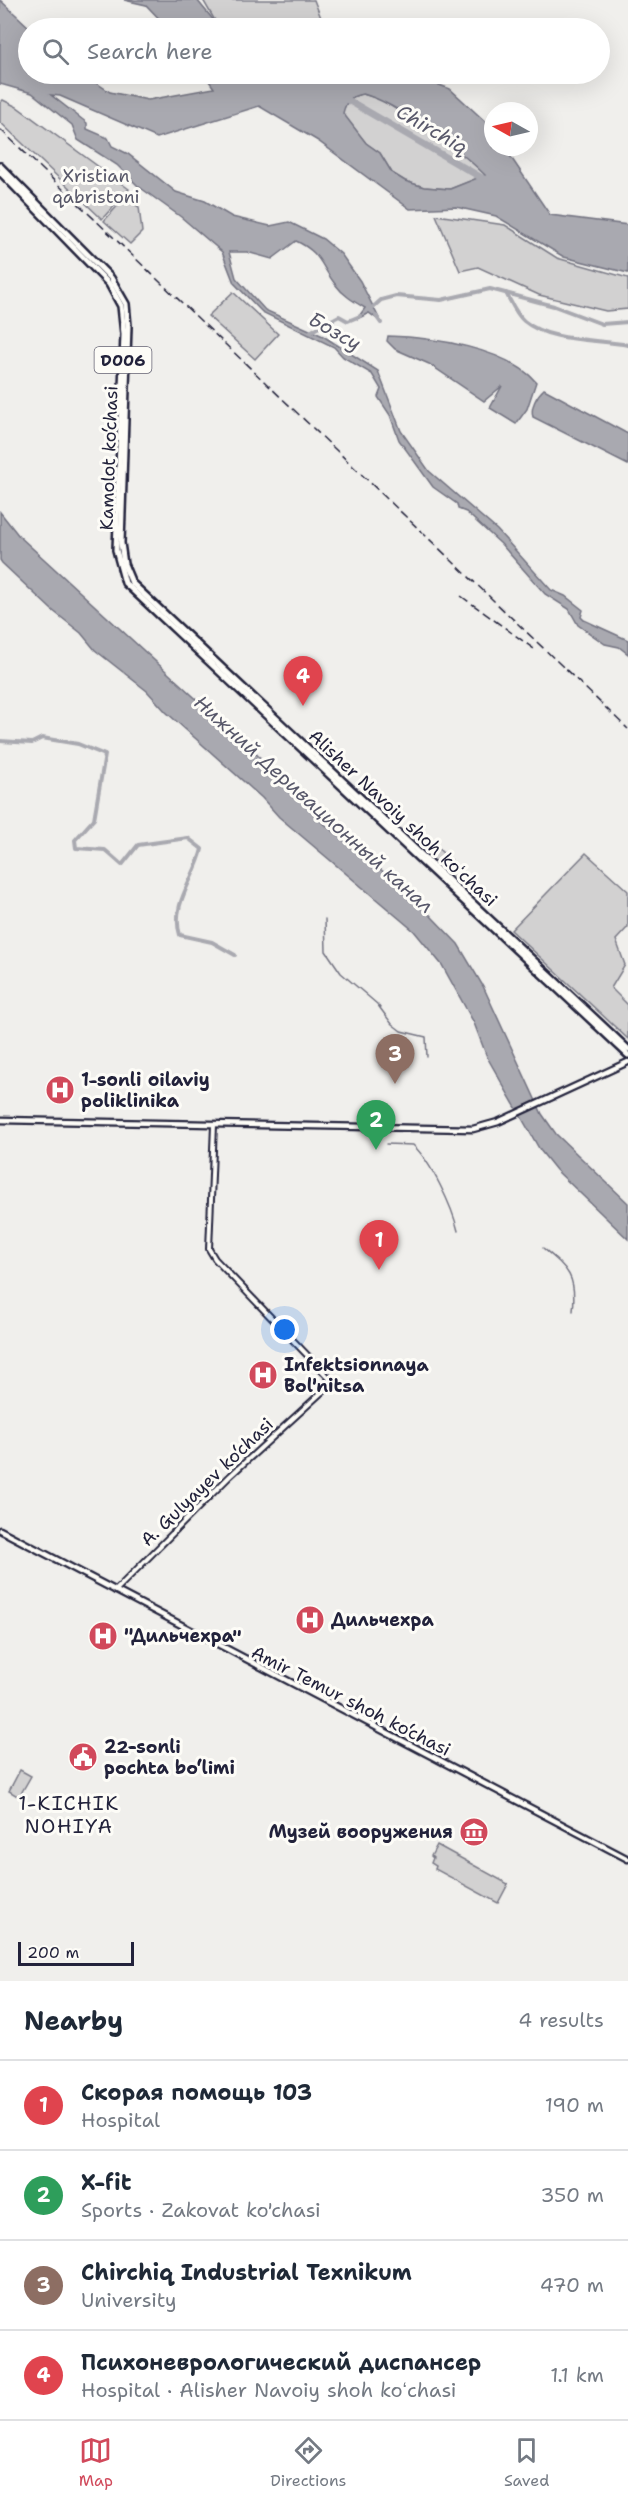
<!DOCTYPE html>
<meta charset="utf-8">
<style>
:root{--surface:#fff;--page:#f6f6f7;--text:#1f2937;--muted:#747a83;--line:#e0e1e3;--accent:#d1495b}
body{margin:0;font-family:"Shantell Sans",sans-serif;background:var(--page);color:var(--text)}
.compass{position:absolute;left:484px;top:102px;width:54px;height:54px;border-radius:50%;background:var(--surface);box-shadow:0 6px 24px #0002;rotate:278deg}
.scale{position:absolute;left:18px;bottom:15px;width:116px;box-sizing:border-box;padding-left:6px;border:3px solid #22223b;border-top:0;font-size:16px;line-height:21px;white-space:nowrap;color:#22223b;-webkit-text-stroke:4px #fdfcf7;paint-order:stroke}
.you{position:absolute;left:285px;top:1330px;width:21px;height:21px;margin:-15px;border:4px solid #fff;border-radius:50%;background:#1a73e8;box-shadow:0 0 0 9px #1a73e833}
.badge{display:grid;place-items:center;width:39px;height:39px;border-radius:50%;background:var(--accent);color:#fff;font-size:20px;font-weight:700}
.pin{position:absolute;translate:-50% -50px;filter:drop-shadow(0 2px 3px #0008)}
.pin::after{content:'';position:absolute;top:32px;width:21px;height:18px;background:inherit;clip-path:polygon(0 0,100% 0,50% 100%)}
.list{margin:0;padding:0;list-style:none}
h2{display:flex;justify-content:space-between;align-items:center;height:78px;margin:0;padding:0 24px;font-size:26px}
h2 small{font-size:20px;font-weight:400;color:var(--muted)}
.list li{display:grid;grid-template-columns:39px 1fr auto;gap:18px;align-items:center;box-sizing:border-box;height:90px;padding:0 24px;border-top:2px solid var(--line)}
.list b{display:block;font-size:22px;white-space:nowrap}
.list p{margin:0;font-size:20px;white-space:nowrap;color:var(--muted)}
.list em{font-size:20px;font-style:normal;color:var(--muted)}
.icon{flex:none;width:33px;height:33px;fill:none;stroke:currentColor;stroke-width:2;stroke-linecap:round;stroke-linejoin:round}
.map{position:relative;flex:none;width:628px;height:1981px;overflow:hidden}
.search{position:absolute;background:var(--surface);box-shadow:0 6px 24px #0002;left:18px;right:18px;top:18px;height:66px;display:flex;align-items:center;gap:15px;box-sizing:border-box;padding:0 21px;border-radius:33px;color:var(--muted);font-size:22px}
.sheet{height:438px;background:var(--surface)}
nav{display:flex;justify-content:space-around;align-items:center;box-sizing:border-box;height:84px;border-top:2px solid var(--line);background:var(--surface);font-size:16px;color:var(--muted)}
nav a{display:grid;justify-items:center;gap:3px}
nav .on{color:var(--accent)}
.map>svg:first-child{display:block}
</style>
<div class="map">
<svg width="628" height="1981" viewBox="0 0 628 1981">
<rect width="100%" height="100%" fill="#f0efec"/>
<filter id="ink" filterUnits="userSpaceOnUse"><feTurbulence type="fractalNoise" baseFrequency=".0167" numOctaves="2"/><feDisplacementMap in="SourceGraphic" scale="12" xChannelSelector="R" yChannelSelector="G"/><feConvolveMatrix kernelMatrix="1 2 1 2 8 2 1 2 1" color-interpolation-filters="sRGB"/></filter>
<g filter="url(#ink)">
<g fill="#d2d1d1" stroke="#7a7a86" stroke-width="1.5">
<path d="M203,0H314L325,28H223L214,19Z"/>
<path d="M363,94L380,99L448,142L486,175L450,189L424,187L405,181L392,173L380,153L366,143L342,113C346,101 350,96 363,94Z"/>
<path d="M3,100L17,107L129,189L102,219L0,122V103Z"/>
<path d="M129,193L136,199L134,204L139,207L142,232L130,244L104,221Z"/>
<path d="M436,215L505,225L557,258L628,278V309L606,311L539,295L478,267L460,271Z"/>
<path d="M233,292L278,334L255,359L208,316Z"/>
<path d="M421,833L465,873L457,882L414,841Z"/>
<path d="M586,853L628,891V927L616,940L625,965L611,988L628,1005V1039L511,930Z"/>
<path d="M20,1770L31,1776L19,1797L9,1791Z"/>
<path d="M437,1845L508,1884L498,1903L435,1869L436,1866L431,1863L433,1858L431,1856Z"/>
</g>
<g fill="#a9a9b0" stroke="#737381" stroke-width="1.5" fill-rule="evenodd">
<path d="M0,0L30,28L28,74H83L110,92L148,100L214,88L204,74H410L450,89L489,125L493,131V147H504L550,215L628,225V273L564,257L496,216L456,207L410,209L318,141L259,106L157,138L60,96L51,95L87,123V129L108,138L112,146L128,154L176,192L205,201L232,217L270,226L289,222L323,239L341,254L360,281L381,322L369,313L357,319L365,308C353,301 343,295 335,284C320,264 320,252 296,241L272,259L247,252H229L236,278L265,310L323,336L378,371L401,431L429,471L497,530L551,590L565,596L583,610L581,617L584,620L628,640V654L619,647L605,644L578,625L569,609L545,594L501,544L466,512L458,509L457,504L433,487L399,440L390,415L378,397L381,389L372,374L343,357L334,347L262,312L234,283L222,252L181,217L138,186L117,165L78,140L72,125L32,93L0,84ZM363,94C397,103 460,150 485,175L450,189L424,187L405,181L392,173L380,153L366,143L343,113C346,101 350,96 363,94Z"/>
<path d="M124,0H197L220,28H168L146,5Z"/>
<path d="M388,336C431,337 507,348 536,382L527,409L516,424L490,408L502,386L484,401L429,364L395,349L387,341Z"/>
<path d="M544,389L628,434V465L533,417C530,407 537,395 544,389Z"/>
<path d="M0,512L19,536L290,785L317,818L406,890L458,944L483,986L542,1114L556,1134L628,1203V1239L556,1170L540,1150L487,1057L474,1023L442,965L414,931L279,817L262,798L166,712L147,691L95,650L81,633L52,610L2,563L0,560Z"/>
</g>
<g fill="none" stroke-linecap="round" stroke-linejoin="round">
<g stroke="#737381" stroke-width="1.5">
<path d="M325,919L326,951L341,973L377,1004L392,1024L401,1031L426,1037L427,1057"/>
<path d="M386,1144L413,1145C431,1162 452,1206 458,1231"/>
<path d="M543,1248C568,1269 577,1276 573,1311"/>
</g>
<g stroke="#a9a9b0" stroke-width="4">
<path d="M506,293C511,302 516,314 524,321C549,342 596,339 628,345"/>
<path d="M371,309L381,300L396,296L441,300L490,289L554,306L602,324L628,322"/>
<path d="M376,316L381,323"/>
<path d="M310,332L339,316L348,321L360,316"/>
<path d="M0,741L32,743L42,738L78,744L105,755L94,819L75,840L76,848L105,850L122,865L138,845L188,838L202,849C196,877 170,904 180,935L212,942L235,955"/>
</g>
<path stroke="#a9a9b0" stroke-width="7" d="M341,96L487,181"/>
<g stroke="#22223b" stroke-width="8">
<path id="tertiary" d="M115,1591L230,1476L333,1382L215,1259L209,1249L214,1125"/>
</g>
<g stroke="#22223b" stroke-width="9">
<g id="secondary">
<path d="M0,1120L473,1129L498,1122L628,1062"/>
<path d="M0,1530L628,1859"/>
</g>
</g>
<g stroke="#22223b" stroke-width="10">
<g id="primary">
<path d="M0,166L111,278L126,304L128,326L121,543L124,564L132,583L628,1049"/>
<path d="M0,172L109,284L121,306L124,334L116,550L125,583L628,1055"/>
</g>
</g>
<use href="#tertiary" stroke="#fdfcf7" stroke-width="4"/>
<use href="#secondary" stroke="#fdfcf7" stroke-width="4.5"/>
<use href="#primary" stroke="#fdfcf7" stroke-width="5"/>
<g stroke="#22223b" stroke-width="1.5" stroke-dasharray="9 4.5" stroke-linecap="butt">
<path d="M0,129L628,729"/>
<path d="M461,596L534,649"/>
</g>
</g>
</g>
<defs>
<g id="hospital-disc" transform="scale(1.5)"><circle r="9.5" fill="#d1495b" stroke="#fdfcf7"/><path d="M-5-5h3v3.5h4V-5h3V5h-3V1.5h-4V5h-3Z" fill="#fff"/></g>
<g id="civic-disc" transform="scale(1.5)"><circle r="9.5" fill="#d1495b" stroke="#fdfcf7"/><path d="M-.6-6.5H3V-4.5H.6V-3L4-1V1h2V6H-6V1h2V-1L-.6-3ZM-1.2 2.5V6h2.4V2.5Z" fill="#fff"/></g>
<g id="museum-disc" transform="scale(1.5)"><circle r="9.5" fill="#d1495b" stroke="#fdfcf7"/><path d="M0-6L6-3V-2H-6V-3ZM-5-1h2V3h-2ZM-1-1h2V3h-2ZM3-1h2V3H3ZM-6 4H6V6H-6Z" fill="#fff"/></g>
</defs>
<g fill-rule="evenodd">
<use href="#hospital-disc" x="60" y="1090"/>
<use href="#hospital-disc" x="263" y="1375"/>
<use href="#hospital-disc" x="310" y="1620"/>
<use href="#hospital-disc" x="103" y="1636"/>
<use href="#civic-disc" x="83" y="1757"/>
<use href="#museum-disc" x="474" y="1832"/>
</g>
<g text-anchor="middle" stroke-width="6" stroke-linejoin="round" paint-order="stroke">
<rect fill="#fdfcf7" stroke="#646373" stroke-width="1.5" x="94.5" y="347" width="57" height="26" rx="4.5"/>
<g font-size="16" font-weight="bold" fill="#22223b">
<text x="123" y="366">D006</text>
</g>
<g font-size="18" fill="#575768" stroke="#fdfcf7">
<text x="96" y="182">Xristian<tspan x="96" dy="21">qabristoni</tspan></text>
</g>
<g font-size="18" fill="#22223b" stroke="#fdfcf7">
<text transform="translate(109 458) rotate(-88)" y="6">Kamolot ko‘chasi</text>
<text transform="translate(403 818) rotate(43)" y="6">Alisher Navoiy shoh koʻchasi</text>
<text transform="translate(207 1482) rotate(-44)" y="6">A. Gulyayev ko‘chasi</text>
<text transform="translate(351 1701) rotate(27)" y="6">Amir Temur shoh ko‘chasi</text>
</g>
<g font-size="18" font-weight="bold" fill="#22223b" stroke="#fdfcf7" text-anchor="start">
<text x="81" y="1086">1-sonli oilaviy<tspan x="81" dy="21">poliklinika</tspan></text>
<text x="284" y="1371">Infektsionnaya<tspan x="284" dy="21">Bol'nitsa</tspan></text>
<text x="331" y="1626">Дильчехра</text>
<text x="124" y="1642">"Дильчехра"</text>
<text x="104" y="1753">22-sonli<tspan x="104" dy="21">pochta bo‘limi</tspan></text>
<text x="453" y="1838" text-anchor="end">Музей вооружения</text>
</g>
<g font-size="20" font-style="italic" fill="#58586a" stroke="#fdfcf7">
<text transform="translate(432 129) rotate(30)" y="7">Chirchiq</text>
<text transform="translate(335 331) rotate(30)" y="7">Бозсу</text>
<text transform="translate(314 804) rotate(42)" y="7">Нижний Деривационный канал</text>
</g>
<g font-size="20" letter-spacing="1.5" fill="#22223b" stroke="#fdfcf7">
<text x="69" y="1810">1-KICHIK<tspan x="69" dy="23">NOHIYA</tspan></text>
</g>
</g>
</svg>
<svg class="compass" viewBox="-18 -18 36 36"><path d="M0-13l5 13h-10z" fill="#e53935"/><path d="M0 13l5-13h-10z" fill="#747a83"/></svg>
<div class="scale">200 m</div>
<div class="you"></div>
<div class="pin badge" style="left:379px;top:1270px;background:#e0444e">1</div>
<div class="pin badge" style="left:376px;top:1150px;background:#2e9e5b">2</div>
<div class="pin badge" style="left:395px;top:1084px;background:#8d6e63">3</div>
<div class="pin badge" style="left:303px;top:706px;background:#e0444e">4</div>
<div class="search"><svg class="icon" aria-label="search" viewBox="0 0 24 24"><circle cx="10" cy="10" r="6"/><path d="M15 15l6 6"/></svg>Search here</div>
</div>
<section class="sheet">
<h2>Nearby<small>4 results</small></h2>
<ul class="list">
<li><span class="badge" style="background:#e0444e">1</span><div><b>Скорая помощь 103</b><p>Hospital</p></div><em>190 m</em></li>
<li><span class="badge" style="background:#2e9e5b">2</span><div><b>X-fit</b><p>Sports · Zakovat ko'chasi</p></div><em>350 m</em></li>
<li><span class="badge" style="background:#8d6e63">3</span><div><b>Chirchiq Industrial Texnikum</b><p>University</p></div><em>470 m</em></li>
<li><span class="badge" style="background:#e0444e">4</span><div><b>Психоневрологический диспансер</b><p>Hospital · Alisher Navoiy shoh koʻchasi</p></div><em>1.1 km</em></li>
</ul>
</section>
<nav>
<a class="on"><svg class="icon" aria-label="map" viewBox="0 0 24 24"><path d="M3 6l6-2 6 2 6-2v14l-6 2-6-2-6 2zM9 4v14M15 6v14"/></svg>Map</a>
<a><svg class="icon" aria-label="directions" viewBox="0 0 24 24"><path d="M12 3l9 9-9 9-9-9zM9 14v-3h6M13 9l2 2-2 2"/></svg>Directions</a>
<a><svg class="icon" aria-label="saved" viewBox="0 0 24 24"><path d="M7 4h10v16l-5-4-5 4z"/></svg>Saved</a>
</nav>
